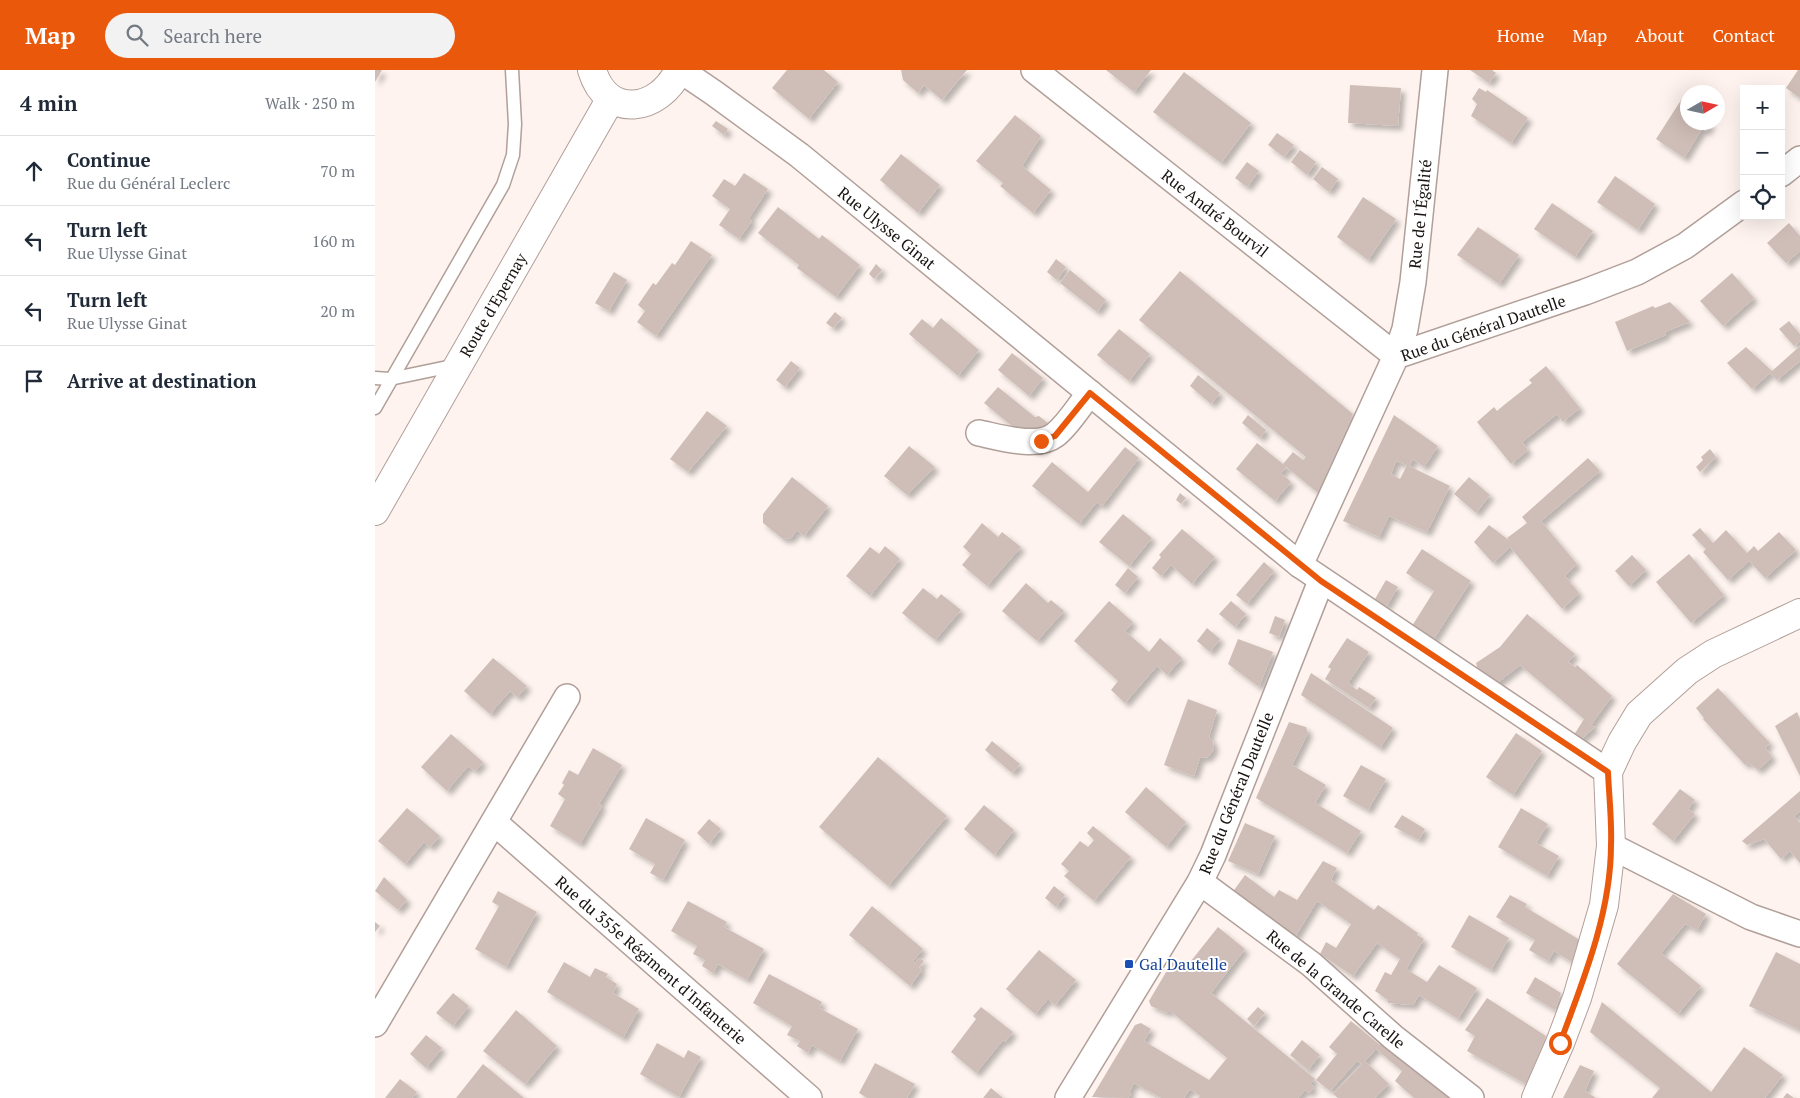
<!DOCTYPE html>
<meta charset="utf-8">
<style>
:root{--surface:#fff;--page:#f2f2f3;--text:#1f2937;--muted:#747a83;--line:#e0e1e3;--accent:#ea580c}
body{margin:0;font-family:"PT Serif",serif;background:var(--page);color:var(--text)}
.controls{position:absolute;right:15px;top:15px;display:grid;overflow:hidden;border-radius:0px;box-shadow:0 5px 20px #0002}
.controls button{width:45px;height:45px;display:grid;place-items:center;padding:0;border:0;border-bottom:1px solid var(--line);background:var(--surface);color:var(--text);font:25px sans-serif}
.compass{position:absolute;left:1305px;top:15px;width:45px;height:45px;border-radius:50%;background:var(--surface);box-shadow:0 5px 20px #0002;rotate:81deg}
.stop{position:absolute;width:15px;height:15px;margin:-11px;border:4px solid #ea580c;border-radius:50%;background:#fff}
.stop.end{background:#ea580c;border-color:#fff;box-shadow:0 1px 5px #0008}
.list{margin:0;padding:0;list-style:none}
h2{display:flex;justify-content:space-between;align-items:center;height:65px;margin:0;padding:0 20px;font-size:21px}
h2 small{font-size:16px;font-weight:400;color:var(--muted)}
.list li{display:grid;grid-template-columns:32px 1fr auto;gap:15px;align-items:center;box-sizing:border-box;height:70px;padding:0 20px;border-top:1px solid var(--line)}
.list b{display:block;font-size:19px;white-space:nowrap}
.list p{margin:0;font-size:16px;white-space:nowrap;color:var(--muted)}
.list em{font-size:16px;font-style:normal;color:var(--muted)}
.icon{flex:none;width:28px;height:28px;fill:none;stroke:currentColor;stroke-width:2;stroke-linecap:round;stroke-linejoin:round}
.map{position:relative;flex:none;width:1425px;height:1028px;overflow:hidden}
header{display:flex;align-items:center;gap:30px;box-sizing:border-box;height:70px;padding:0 25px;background:var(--accent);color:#fff}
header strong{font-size:24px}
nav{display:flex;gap:28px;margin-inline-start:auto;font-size:18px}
.search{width:350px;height:45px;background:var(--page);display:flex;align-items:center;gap:12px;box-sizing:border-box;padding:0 18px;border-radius:28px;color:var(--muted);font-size:19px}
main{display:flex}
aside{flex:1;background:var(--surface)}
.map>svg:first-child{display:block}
</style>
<header>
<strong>Map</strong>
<div class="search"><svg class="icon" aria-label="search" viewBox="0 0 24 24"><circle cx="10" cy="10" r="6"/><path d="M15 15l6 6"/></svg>Search here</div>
<nav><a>Home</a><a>Map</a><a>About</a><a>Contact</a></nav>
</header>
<main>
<aside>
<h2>4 min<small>Walk · 250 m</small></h2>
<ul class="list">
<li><svg class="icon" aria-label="ahead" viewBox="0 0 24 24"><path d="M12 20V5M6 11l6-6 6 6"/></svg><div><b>Continue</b><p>Rue du Général Leclerc</p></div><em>70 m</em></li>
<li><svg class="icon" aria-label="left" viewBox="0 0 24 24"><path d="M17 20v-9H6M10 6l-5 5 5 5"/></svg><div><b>Turn left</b><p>Rue Ulysse Ginat</p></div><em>160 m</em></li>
<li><svg class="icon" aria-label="left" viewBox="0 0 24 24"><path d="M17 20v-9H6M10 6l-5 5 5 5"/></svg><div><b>Turn left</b><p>Rue Ulysse Ginat</p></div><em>20 m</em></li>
<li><svg class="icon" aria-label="arrive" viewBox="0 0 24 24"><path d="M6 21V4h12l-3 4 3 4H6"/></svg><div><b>Arrive at destination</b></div></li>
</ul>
</aside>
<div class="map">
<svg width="1425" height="1028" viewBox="0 0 1425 1028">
<defs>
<filter id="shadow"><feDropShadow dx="4.5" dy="4.5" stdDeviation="2.5" flood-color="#0004"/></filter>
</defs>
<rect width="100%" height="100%" fill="#fef3ee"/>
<g fill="#cfbeb7" fill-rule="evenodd" filter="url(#shadow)">
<path d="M0,0H7L0,12Z"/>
<path d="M412,0H449L463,12L434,49L397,18Z"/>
<path d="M526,0H592L567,30L549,15L543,23L528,10Z"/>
<path d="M731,0H776L759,22Z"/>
<path d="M1095,0H1117L1121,3L1114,13Z"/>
<path d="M1423,0H1425V28L1411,18Z"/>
<path d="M809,2L876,53L846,93L778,42Z"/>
<path d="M975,15L1026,18L1023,56L973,53Z"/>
<path d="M1104,18L1111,22L1112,20L1153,48L1136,73L1096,46L1102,34L1097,29Z"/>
<path d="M1308,27L1312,30V52H1336L1331,61L1327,59L1309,88L1281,69Z"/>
<path d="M640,45L666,66L647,96L676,120L658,143L625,116L628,113L601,91Z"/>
<path d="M341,51L353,59L349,65L337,56Z"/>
<path d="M902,63L919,75L909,87L893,75Z"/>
<path d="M925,80L941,92L932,105L916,92Z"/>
<path d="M526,84L565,115L543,143L505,110Z"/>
<path d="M872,92L884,101L872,117L860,108Z"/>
<path d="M947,97L963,109L954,122L938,109Z"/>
<path d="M369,103L393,119L374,148L377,151L364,169L344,155L355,139L337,126L349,109L360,116Z"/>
<path d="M1240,106L1280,134L1263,160L1222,132Z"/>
<path d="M988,127L1021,149L993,190L962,167Z"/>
<path d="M1177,133L1218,161L1200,187L1159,159Z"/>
<path d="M403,137L444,169L447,165L485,195L461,227L422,198L424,195L383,163Z"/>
<path d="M1414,153L1425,166V181L1411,193L1392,173Z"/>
<path d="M1103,157L1144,185L1124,214L1082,185Z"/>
<path d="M316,171L337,185L281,266L262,252L270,241L263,235L278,213L281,215L297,193L300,195Z"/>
<path d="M681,189L691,197L682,210L672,202Z"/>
<path d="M501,194L507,200L499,209L494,204Z"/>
<path d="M695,200L731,230L722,242L685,213Z"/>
<path d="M805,201L978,344L943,423L911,397L906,403L916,412L900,431L861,399L882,373L908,394L918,382L928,390L931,387L764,250Z"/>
<path d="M239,202L252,210L234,241L220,233Z"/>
<path d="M1357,203L1379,228L1348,256L1325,231Z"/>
<path d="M1295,232L1315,252L1290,262L1291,265L1252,281L1240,252L1278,236L1280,238Z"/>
<path d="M460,242L467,248L458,258L451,253Z"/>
<path d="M566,248L604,280L583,306L534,264L547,249L558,258Z"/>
<path d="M1414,251L1425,264V271L1419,276L1404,259Z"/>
<path d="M744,259L775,284L754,311L722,285Z"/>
<path d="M1425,276V291L1402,310L1395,303L1377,319L1352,293L1371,277L1397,301Z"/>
<path d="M637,283L668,308L654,326L623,300Z"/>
<path d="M416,291L425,298L410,317L401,310Z"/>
<path d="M1171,296L1205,338L1188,352L1182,344L1147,372L1153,380L1136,394L1102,352L1119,337L1122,341L1129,335L1157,313L1154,310Z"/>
<path d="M823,305L845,323L836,334L815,316Z"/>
<path d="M623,317L660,347L664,346L679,358L644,362L609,333Z"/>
<path d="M332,341L352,356L313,402L295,389Z"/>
<path d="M873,345L891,360L885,368L867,353Z"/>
<path d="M1019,345L1063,376L1049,397L1038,389L1034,396L1075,416L1052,462L1014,446L1004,467L968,451ZM1021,391L1032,395L1025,409L1016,404Z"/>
<path d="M534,376L560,397L532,425L509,406Z"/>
<path d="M750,377L764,388L727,436L722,432L704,454L657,416L677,392L713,422Z"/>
<path d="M1335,379L1341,387L1325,402L1321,397L1328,390L1326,387Z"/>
<path d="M1213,388L1225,401L1166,451L1202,494L1190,506L1204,523L1187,539L1135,477L1118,493L1099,472L1114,455L1135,471L1132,468L1152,453L1147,447Z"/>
<path d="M417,407L453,436L429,466L422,460L416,468L408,469L388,453V444Z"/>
<path d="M1094,407L1115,425L1101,443L1079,424Z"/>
<path d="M805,423L811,428L806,434L801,430Z"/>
<path d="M748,444L777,468L754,496L724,472Z"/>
<path d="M607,453L623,467L627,462L646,477L612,516L587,495L596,484L588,477Z"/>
<path d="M1325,458L1338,473L1351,460L1372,483L1379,476L1383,481L1404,462L1421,480L1390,508L1374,491L1353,510L1328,482L1331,479L1317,465Z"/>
<path d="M807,459L840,487L817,514L796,495L786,506L777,498L786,487L784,485Z"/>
<path d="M510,476L525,489L495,526L471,506L495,477L504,484Z"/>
<path d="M1047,479L1096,511L1058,570L1037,556L1059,521L1031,503Z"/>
<path d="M1314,484L1349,525L1316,553L1281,512Z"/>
<path d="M1257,485L1271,500L1254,516L1240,501Z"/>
<path d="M889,492L899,501L872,534L861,525Z"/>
<path d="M753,498L763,507L750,523L740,515Z"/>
<path d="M1011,510L1023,517L1011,537L1000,529Z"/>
<path d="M651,513L673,533L676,530L689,541L662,571L627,541Z"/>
<path d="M548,518L562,529L566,524L586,540L560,570L527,543Z"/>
<path d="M734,531L758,552L750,561L774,582L785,568L807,588L792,605L782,596L750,633L736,620L743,611L699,571Z"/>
<path d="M856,531L871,544L860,557L844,544Z"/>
<path d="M1152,544L1200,584L1193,592L1200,597L1202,595L1237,626L1216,655L1220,657L1206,669L1197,668L1209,649L1145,595L1121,614L1103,601L1101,593L1125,577Z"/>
<path d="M900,546L910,550L904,567L894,563Z"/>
<path d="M832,558L845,569L835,582L822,571Z"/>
<path d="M972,568L994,582L973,613L982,620L984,617L1001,628L994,638L950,609L956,599L953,597Z"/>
<path d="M863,569L898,582L884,617L853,594Z"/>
<path d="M118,588L152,616L142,627L135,621L115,644L89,621Z"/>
<path d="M936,603L1018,658L1005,678L926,625Z"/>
<path d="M1343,618L1395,673L1390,677L1397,687L1383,700L1373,692L1370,695L1328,649L1329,648L1321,638Z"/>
<path d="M813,629L842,640L834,667L838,671L839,679L833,687L825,688L819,706L789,695Z"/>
<path d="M1422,642L1425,649V706L1400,656Z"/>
<path d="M914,652L931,657L933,663L917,695L951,715L940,733L986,761L972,783L881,728Z"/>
<path d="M1141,663L1167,681L1138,725L1111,707Z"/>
<path d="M76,664L108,692L100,701L93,696L72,721L46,697Z"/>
<path d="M617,671L645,694L637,703L610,680Z"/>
<path d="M218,678L247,695L224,734L227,736L205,774L175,756L190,729L183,724L189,715L187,713L194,700L203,705Z"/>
<path d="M503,687L572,746L513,816L444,757Z"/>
<path d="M986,695L1011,709L993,740L968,726Z"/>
<path d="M771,717L811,752L791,777L750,742Z"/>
<path d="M1305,719L1320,730L1313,739L1320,744L1298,771L1277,754Z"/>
<path d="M1425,721V741L1419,746L1425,753V793L1415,781L1406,789L1389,769L1372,775L1367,771Z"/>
<path d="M609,735L639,760L619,785L589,759Z"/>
<path d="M32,738L65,766L55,777L49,772L30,794L3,771Z"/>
<path d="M1146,738L1173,754L1161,773L1184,786L1172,806L1123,777Z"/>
<path d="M1027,745L1050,759L1044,770L1019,757Z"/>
<path d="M271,748L310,770L288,810L275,803L280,794L254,779Z"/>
<path d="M334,749L346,759L334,774L322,763Z"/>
<path d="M870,753L900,766L883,804L853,791Z"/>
<path d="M718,756L756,787L719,831L689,806L694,801L686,794L705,771L713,777L719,770L712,763Z"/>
<path d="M948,791L962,798L956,810L999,840L1003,835L1043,863L1042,865L1049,869L1031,899L1052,912L1064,895L1102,918L1083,949L1044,925L1038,935L1013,933V930L1000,921L1010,902L1016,905L1025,889L1002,873L978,906L945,884L951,872L961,878L976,854L942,831L920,867L857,823L870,805L899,827L904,820L922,830Z"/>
<path d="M9,807L32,830L23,840L0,821Z"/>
<path d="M679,816L690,825L681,837L670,828Z"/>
<path d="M123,821L162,842L131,897L100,879L124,836L117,832Z"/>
<path d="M1298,824L1331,844L1322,860L1310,854L1286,883L1326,916L1303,944L1242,894Z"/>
<path d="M1135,825L1152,834L1150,837L1205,870L1197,892L1179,881L1173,891L1154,880L1160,870L1121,847Z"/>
<path d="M313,831L352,852L349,857L389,879L372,910L343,894L338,903L327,896L330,890L318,884L322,876L296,861Z"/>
<path d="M497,836L548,879L538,891L540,893L544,888L549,891L544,897L547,900L535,916L474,865Z"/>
<path d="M1094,845L1134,868L1116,900L1076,877Z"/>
<path d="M0,852L5,856L0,862Z"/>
<path d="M843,857L870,879L836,923L940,1009L935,1014L939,1017L934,1023L930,1020L923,1028H823L825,1026L815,1019L809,1028H786L759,1013L754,1023L756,1024L753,1028L717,1027L760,955L766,953L776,959L769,971L834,1010L852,988L794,940L792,943L776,936L774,931L797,892L808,901Z"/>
<path d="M664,880L701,910L680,935L673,929L660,944L631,919Z"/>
<path d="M1401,882L1425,894V960L1374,936Z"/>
<path d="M189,892L215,907L220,898L233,904L231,907L242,914L238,923L264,939L248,968L172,922Z"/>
<path d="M394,904L447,932L444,938L483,959L465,991L437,975L433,983L422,976L425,971L412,965L417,956L378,933Z"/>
<path d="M1160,907L1186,923L1180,940L1151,923Z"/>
<path d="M78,923L94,936L78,956L61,943Z"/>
<path d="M1112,928L1171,966L1151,1014L1092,981L1100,966L1090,960Z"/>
<path d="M1227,932L1336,1022L1369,977L1408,1005L1390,1028H1277L1285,1018L1215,962Z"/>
<path d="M606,937L638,962L630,972L628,970L601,1003L576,982L601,949L598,946Z"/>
<path d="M883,937L890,943L879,956L872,949Z"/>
<path d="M141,940L182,976L150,1014L108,981Z"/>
<path d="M976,951L1005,975L1008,971L1082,1028H1039L1020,1011L1027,1001L1001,979L990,991L1014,1014L1000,1028H963L958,1024L987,994L982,991L955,1021L941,1010L962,984L954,977Z"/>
<path d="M51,965L67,978L51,998L35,984Z"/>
<path d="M927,970L945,985L933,1000L915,985Z"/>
<path d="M282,973L309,988L313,980L326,987L304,1027L265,1004Z"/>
<path d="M500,993L540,1014L532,1028H492L484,1023Z"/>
<path d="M108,994L149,1028H81Z"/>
<path d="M1205,995L1219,1001L1210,1021L1221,1028H1188Z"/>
<path d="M25,1009L42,1022L37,1028H10Z"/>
<path d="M616,1018L628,1028H608Z"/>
<path d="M1412,1023L1419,1028H1408Z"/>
</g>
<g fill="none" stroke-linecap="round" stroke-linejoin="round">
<g stroke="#b19f99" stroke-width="15">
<g id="lane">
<path d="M0,308L15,309L82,295"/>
<path d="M0,338L128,115L138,85L140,54L137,0"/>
</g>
</g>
<g stroke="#b19f99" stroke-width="28">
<g id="street">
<path d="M305,0L339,23L424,85L925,495L1233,702"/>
<path d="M659,0L1021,286L1030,259L1038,212L1060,0"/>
<path d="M1406,104L1425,89"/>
<path d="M604,363C624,367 662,379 680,365C693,355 704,336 715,323"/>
<path d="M925,495L1021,286L1210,222L1262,202L1310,176L1369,133"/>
<path d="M119,752L434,1028"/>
<path d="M1236,776L1376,847L1425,864"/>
<path d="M825,812L936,894L1018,967L1096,1028"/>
<path d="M0,954L192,627"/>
<path d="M693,1028L825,812L838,785L946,511"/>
</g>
</g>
<g stroke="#b19f99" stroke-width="30">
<g id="secondary">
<path d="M217,0C232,50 284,42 304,0"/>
<path d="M0,441L235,30"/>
<path d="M1161,1028L1185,973L1202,928L1229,835L1236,776L1233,702L1247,672L1264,644L1312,601L1338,584L1425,543"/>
</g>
</g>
<use href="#lane" stroke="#fff" stroke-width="12"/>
<use href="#street" stroke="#fff" stroke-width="25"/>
<use href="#secondary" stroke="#fff" stroke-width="28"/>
</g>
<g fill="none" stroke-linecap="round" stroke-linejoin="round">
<path stroke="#ea580c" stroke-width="6" d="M666,371L680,366L715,323L946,511L1233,702C1234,726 1237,751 1236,775C1236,843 1208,911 1185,973"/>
</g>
<rect fill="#1a4fb4" stroke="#fff" stroke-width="2" x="749" y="889" width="10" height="10" rx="2.5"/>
<g text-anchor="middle" stroke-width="4" stroke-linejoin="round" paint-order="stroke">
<g font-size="16" fill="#181210" stroke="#fff">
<text transform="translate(840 143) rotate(38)" y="6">Rue André Bourvil</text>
<text transform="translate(1045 144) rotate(-84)" y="6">Rue de l'Égalité</text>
<text transform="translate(512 158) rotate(39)" y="6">Rue Ulysse Ginat</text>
<text transform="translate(118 235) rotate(-60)" y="6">Route d'Epernay</text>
<text transform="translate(1108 258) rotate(-19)" y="6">Rue du Général Dautelle</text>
<text transform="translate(861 723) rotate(-68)" y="6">Rue du Général Dautelle</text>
<text transform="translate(276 890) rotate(41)" y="6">Rue du 355e Régiment d'Infanterie</text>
<text transform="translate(961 919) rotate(40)" y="6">Rue de la Grande Carelle</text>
</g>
<g font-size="16" fill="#164399" stroke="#fff" text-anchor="start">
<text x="764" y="900">Gal Dautelle</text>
</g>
</g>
</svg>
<div class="controls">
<button>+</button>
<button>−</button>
<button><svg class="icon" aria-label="locate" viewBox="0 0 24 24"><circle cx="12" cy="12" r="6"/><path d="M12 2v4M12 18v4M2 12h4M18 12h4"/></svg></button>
</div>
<svg class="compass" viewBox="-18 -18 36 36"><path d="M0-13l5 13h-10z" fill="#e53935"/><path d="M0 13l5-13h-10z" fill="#747a83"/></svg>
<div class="stop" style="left:1185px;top:973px"></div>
<div class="stop end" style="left:666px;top:371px"></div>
</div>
</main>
